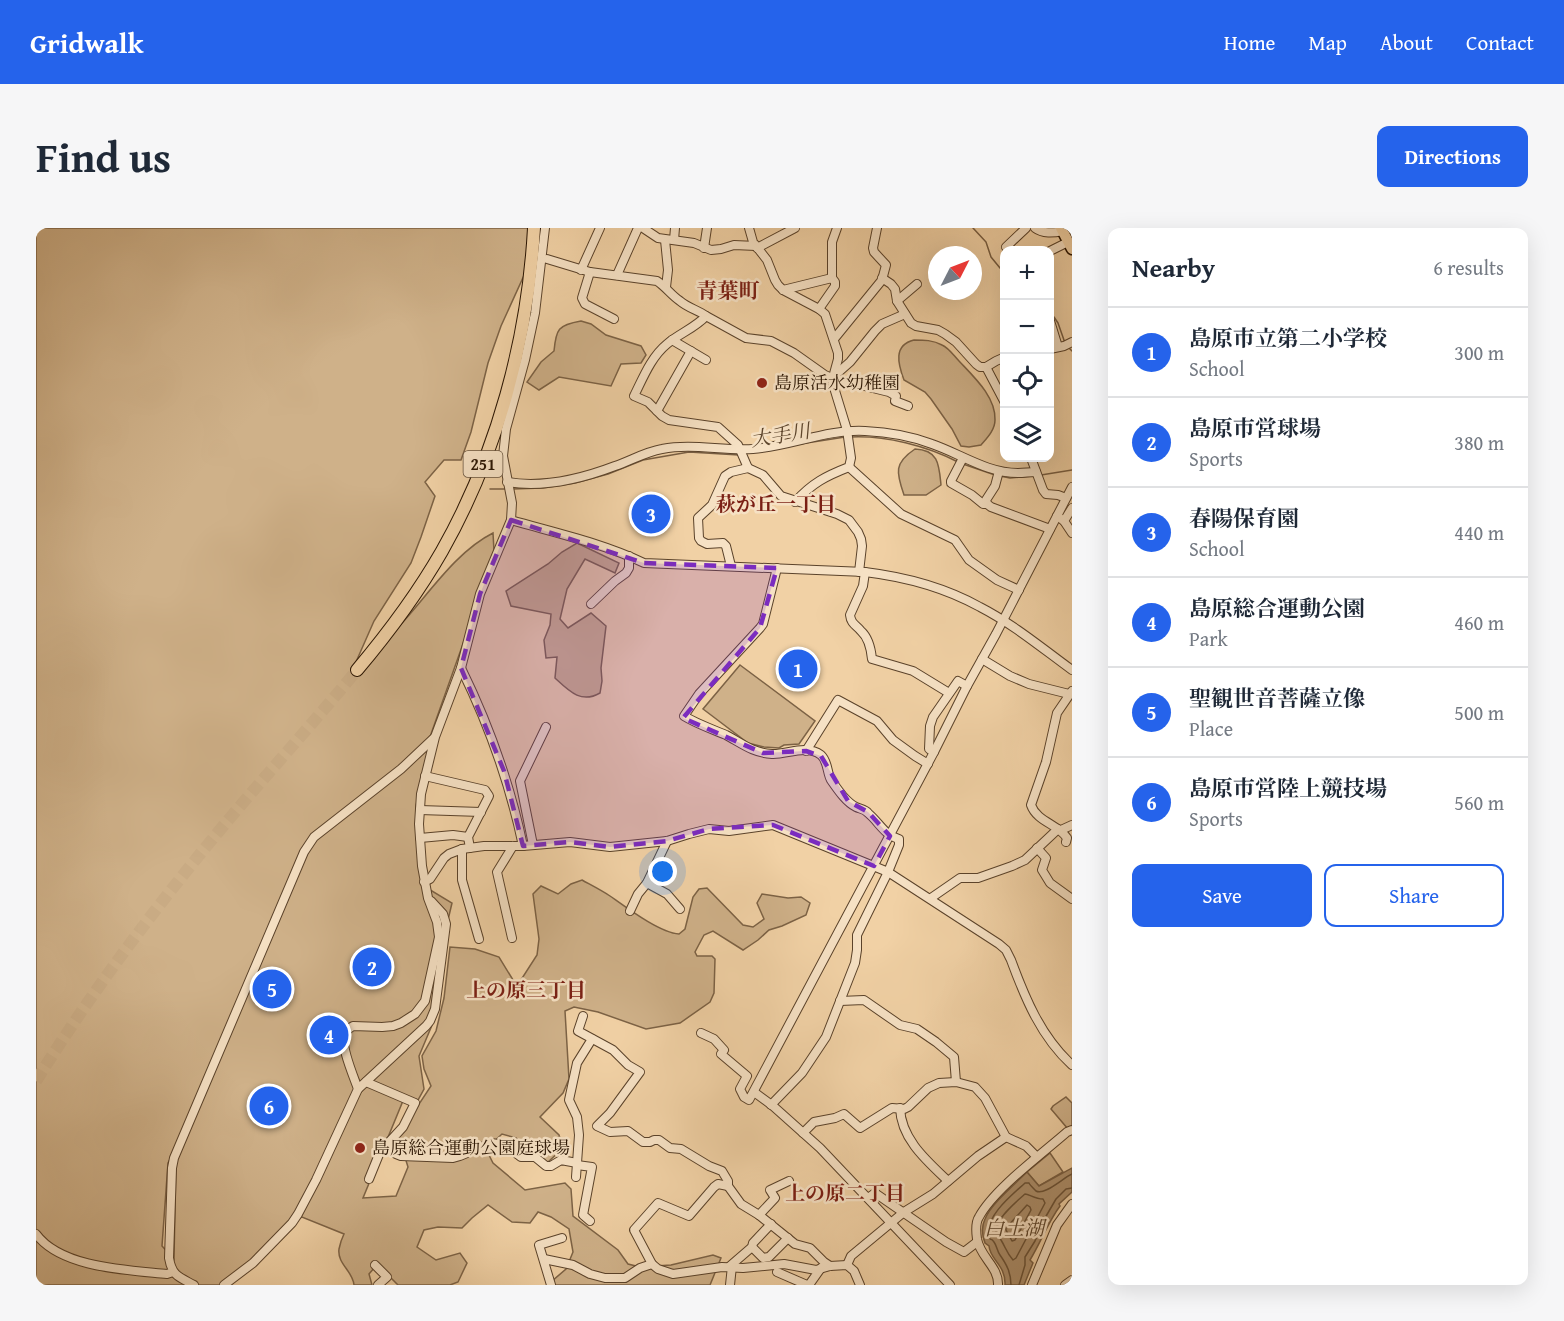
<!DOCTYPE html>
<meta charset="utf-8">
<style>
:root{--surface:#fff;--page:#f6f6f7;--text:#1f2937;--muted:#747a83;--line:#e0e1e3;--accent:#2563eb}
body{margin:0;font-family:"Gentium Book Plus","Noto Serif JP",serif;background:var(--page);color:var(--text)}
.controls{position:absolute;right:18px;top:18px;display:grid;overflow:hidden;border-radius:12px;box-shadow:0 6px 24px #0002}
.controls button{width:54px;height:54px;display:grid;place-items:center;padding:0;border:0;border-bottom:2px solid var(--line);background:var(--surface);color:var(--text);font:30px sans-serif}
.compass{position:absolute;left:892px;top:18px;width:54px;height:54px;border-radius:50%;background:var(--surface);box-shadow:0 6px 24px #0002;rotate:48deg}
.you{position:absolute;left:627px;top:644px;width:21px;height:21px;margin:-15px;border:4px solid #fff;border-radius:50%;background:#1a73e8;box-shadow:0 0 0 9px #1a73e833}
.badge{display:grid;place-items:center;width:39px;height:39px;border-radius:50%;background:var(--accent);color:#fff;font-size:20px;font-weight:700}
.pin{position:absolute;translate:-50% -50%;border:3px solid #fff;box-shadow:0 2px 6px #0006}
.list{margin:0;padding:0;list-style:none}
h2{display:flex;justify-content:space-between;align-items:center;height:78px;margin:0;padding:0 24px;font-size:26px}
h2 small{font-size:20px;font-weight:400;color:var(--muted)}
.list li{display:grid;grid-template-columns:39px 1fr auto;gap:18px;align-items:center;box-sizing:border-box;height:90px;padding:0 24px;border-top:2px solid var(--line)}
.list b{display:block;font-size:22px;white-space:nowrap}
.list p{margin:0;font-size:20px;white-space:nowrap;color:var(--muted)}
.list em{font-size:20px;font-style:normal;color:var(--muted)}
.actions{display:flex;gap:12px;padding:18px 24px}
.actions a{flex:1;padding:14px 0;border:2px solid var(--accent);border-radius:12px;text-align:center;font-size:21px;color:var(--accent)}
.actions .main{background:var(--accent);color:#fff}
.icon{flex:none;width:33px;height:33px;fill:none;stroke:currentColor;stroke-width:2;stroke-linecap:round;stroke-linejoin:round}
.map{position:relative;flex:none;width:1036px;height:1057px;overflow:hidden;border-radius:12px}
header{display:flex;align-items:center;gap:36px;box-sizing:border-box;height:84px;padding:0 30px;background:var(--accent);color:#fff}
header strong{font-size:28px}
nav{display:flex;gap:33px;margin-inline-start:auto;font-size:21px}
.intro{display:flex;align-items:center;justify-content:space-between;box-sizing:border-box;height:144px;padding:0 36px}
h1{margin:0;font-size:42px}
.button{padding:15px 27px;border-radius:12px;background:var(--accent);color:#fff;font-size:21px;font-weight:700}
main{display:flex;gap:36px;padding:0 36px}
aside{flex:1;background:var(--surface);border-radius:12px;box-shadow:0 6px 24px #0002}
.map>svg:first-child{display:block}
</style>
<header>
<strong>Gridwalk</strong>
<nav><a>Home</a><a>Map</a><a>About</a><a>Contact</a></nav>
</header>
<div class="intro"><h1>Find us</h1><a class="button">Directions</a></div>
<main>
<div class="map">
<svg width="1036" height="1057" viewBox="0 0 1036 1057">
<rect width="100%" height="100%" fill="#f1d1a5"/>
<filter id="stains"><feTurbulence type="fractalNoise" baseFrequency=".00333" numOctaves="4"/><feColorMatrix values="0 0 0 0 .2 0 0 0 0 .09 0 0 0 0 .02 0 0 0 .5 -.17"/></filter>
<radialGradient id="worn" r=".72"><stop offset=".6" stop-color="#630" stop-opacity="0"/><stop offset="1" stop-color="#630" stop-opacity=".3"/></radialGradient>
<g fill="#cfb189" stroke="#7c6245" stroke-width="1.5" fill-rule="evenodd">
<path d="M0,0H493L490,43L465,98L452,135L435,204L425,232H408L389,254L399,268L385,309L375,335L338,393L316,443C333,427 351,411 367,394C394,364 421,323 457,305L458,323L428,413L390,520L393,518L380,578L381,620L386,657L416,675L412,692L402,783L383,828L388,861L382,872L369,868L327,970L360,968L372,939L368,926L358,914L395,858L388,841L386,828L400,803L408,770L414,719L439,721L463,729L477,752L483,755L501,727L503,711L497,666L505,658L522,666L535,656L546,652C555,657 565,662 574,668C591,680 624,705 643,706L649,701L657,669L663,661L671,660L707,697L717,699L728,691L721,675L726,666L752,670L765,669L774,675L770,687L746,698L733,702L722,712L707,722L677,703L668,707L659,724L661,728H676L679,731L678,765L674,774L644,795L610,801L562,784L538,779L529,783L533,851L527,865L504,889L523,907L527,920L511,935L480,910L466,906L450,921L457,935L489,962L529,955L535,961L537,988L582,1022L592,1036L604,1039L635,1037L677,1027L685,1030L674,1057H514L515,1054L530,1041L537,1024L533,1001L515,989L502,984L494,995L476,994L452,977L436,990L426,1000L402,999L388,1002L381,1019L400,1032L424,1025L431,1035L422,1054L414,1057H362L346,1041L339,1039L333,1046L336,1057H318C317,1043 301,1036 303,1021C304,1016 306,1010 308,1006L266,989L254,994L213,1034L184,1057H0ZM155,894L140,931L138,1031L126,1018L132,935Z"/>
<path d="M545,93L555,96L570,107L605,118L610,127L605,135L585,136L575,158L523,149L503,162L491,154L505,134L518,123C520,101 522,97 545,93Z"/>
<path d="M878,112C888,112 897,112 906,117C913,120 918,128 923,133C938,149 960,169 959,192C959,202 951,210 945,217L933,219L925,218L916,201L895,171L889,164L868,152C862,136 857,117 878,112Z"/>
<path d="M879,221C903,222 903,237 905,257L890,267H868C860,244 858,235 879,221Z"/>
<path d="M541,315L583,335L579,345L549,331L531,361L524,391L532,400L555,385L570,398L565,440L566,453L564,465C545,476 533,463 519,450L521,429L510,430L508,412L514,397L515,386L475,378L470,363L512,336L526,324Z"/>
<path d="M704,437L779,493L763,516L748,517L743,520L728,519L712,515L667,481Z"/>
<path d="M1030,869L1036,875V899L1032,901L1015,881L1017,878Z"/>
<path d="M1014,925L1027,944L1003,958L991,944Z"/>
</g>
<path fill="#ad906d" stroke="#785e42" stroke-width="1.5" d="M1036,940V964L1023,976L1024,978C1012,994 1005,1014 994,1032L997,1035L988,1057H969C970,1037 954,1032 953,1018L949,1015C946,1007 945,999 949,991C955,976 979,956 991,944L1003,958Z"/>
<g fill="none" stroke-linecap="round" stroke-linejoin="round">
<g stroke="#6a5237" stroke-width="1.5">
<path d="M989,966C993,966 999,971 1007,971L1009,975L980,1030L977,1032C970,1024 970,1020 965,1012C963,1007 961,1008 960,1004C958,992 981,973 989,966Z"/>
<path d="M991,977L994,979L995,982L979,1012L976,1013L970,1002V1000Z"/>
<path d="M975,1057C975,1045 971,1037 964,1027C961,1023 961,1018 958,1014C954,1008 954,1015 953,1007C949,988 977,966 989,955H993C993,956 999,962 1000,963C1008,968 1027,950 1036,946"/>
<path d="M983,1057L989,1037V1029L999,1013L1009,990L1020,971L1030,961L1036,960"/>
</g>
<g stroke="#785e42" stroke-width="1.5">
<path d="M937,0L950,14L955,29L964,40L969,43"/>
<path d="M1018,89L1022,95L1029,115"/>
<path d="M1032,119L1036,123"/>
<path d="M814,209C849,207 891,218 922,234"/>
<path d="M764,216L809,209"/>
<path d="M927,236L959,247"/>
<path d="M1005,247L1036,242"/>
<path d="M964,248L974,250L997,248"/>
<path d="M454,261H471"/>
<path d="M476,261L507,260L539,255L572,246L607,232L653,224L703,227"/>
</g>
<path stroke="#c9ab84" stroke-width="12" stroke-dasharray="12 6" stroke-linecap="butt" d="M0,853C58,760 124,673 194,590C236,540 280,492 321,442"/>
<g stroke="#5a422a" stroke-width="10">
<g id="minor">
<path d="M607,0L622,10L658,15L675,22L685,21L698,17L720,18"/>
<path d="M713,0L717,14L731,32L739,52L742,57L747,62L783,81L789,86L802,125V131L796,153L811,202L815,230L813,239C790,248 776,255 759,274"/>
<path d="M999,0C1007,6 1017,5 1027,3"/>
<path d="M629,12L632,42L630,59"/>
<path d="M638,12L639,0"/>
<path d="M970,19L990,0"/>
<path d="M668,20L671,0"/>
<path d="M721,20L759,0"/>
<path d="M1014,23L1032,14"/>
<path d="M511,31L554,44L621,53C630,59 635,67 644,73C652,80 662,82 670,88C659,100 644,105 631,116C615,129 607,150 598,168L612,174L626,188L633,192L682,199L702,217L712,240L727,247L745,268L801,286L813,292L822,304L825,311L826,318L823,344"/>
<path d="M545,42L564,0"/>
<path d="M554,44L546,70L549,76L578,91"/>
<path d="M581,47L602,0"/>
<path d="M846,50L855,56L859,61L861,73L875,95L880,98L902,102L909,106L920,114L940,136L944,139H950L960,133L969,129"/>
<path d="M747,62L796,50V14L801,0"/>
<path d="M861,73L881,56"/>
<path d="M783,81L799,58V54L796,50"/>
<path d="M670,88L710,110L735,113L758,125L789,147L796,150L853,164L860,168L859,173L872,178"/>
<path d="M1014,93L1022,119"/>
<path d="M798,111L846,52L850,37L838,24L837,20L841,0"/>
<path d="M636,112L670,132"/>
<path d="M1014,121L1028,118L1036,114"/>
<path d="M950,139L969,175"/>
<path d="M797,149L814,134L839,103L846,96L869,86"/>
<path d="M621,183L655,123"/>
<path d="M927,230L915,253V255L936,267L947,276H951"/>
<path d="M995,230L1007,262L1010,266L1022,267L1030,270"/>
<path d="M813,239L865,286L919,312L933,332L961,352L983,362"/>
<path d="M963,243L959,258L950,272L951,276L955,279L1014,301"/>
<path d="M471,254C506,260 545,251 579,238C594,233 609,224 626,221C656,215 686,223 717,221C755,218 791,201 829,203C851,204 875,208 896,216C925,226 951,245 982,245C988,245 994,244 1000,244"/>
<path d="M1021,288L1028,293L1036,305"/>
<path d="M475,292C520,305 566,315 608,335L829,344C870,349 908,359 944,379C977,396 1006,420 1036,442"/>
<path d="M1028,293L1036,280"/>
<path d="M695,338L690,318L687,315L671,316L665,313L663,310L662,290L676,277L689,248L695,244L712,240"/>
<path d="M829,344L827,358L814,387C815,396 820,397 825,403C833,410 835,421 836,431L877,443L913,465"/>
<path d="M555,376L579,353L590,345L593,340V328"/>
<path d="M946,431L974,448L993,456L1033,466"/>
<path d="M425,440C453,497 474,556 487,618"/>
<path d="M770,523L802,472L841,493L857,512L879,528L892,536"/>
<path d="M898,524L893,521L894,498L897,489L922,453L931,458"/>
<path d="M389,548L449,562L453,568L432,609L434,620"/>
<path d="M384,582L445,584"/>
<path d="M1025,602L1036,597"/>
<path d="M384,610L417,607L432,609"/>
<path d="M1030,614L1031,610C1022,596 1001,594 995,577L1010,534L1021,485L1036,463"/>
<path d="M497,617L484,553L510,499"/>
<path d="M1001,620L1010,630L1006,642L1014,655L1036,671"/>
<path d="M426,621V652L443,711"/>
<path d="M388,654L394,651L408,630L413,626L426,621L448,618H487L534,614L574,619L631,613L653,606L673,601L693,603L737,597L852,644L963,716L970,722L975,732C989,770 1005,809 1036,837"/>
<path d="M611,655L631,666L644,681"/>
<path d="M895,670L924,650H942L976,638L989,632L1022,601"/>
<path d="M594,683L602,666L611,655L631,613"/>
<path d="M476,710L461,644L477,618"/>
<path d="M804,773L828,772L864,797L881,801L900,814L918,829L920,854"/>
<path d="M547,788L542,803L577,822L592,837L604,844L574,885L561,898L574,904L592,903L607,914H614L618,912H623L634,920L645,921L673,938L686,943L692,953V958L705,976L723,987L759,1016L774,1020L788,1034L794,1038"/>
<path d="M665,805L678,811L688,822L685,826L711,848L704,861L708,869L713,872L898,524L931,458L960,406L1036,259"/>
<path d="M330,854L379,875L367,899L344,924L333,951"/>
<path d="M322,861L390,798L394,793L399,781L410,696L407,686L395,673"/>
<path d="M718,864L737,878L784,920L914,1057"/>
<path d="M735,877L766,845L790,809L819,735L821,722V707L852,644L863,617V611C848,607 843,594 832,585C829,581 824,581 820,579C810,574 802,562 795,552C791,545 792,533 785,527C770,516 750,527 736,526C717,525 705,515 690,507C676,501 661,496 648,488L663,466L724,400L727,396L741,340"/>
<path d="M864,880C865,911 891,933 912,953"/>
<path d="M767,905L778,894L799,890L808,886L824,900L856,880L868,881L872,879L892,860L903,855L920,854L939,859L949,870L970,909L990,918L1001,929"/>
<path d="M350,916L360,926L365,928L417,930L424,928L455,915L469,917L485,929H499L510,938H515L525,932L541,935"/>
<path d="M541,937L556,939L547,987L554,993"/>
<path d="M540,949L543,907L541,889L533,872L541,835L556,811"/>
<path d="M832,970L839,965L910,1014L928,1024L941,1014"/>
<path d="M723,987L739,970L734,962L753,953"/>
<path d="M0,1006C25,1040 91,1042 131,1046L137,1044"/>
<path d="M716,1019L727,1030L733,1029L752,1010"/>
<path d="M508,1031L537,1037L554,1046L569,1050H589L604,1040L616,1036L622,1041L637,1046L686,1039L707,1040L748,1036L780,1042L794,1038L811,1037L818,1043L824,1057"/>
<path d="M616,1036L598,1002L622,975L653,988L678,959L682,956L692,958"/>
<path d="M339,1037L351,1049L342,1057"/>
<path d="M811,1037L815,1028L868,984L897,966L942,928L970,909"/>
<path d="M694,1038L716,1019L717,1015L735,996"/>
<path d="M741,1044L771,1057"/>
<path d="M158,1057C143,1049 136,1048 133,1030L136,940L138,930L268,624L278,609L365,541L398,510"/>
<path d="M188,1057L217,1035L256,995L262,986L280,952L322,861C318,849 303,816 309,805C311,801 314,800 317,798L346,799L357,798L365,795L379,786L389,773L403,709L401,694L392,670L386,638L383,596L385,566L399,509L425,440L444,366L475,292L476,275L467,228L470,201L489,132L499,85L509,0"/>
<path d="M515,1057L503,1017L526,1010"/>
<path d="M694,1057L696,1038"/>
<path d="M773,1057L785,1040"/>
<path d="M962,1057C963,1039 944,1029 941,1011C940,1004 939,995 943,989C958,961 1006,926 1031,904L1036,902"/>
<path d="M996,1057L1021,997L1036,976"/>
<path d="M1029,1057L1036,1052"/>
</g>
</g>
<g stroke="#281301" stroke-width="13">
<path id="major" d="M1025,0L1036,21"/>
</g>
<g stroke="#281301" stroke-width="14">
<path id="highway" d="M321,442C353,404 382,365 406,323C461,226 492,111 498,0"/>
</g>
<use href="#minor" stroke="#f6e1c4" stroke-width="8"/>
<use href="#major" stroke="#f1d1a5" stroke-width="10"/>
<use href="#highway" stroke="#f1d1a5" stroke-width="12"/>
</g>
<path fill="#7b2cbf" fill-opacity="0.2" stroke="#7b2cbf" stroke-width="4.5" stroke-dasharray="12 8" stroke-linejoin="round" d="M475,292L608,335L741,340L724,400L647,490L727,525L770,523L785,528L812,573L832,584L854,608L838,638L737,597L673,601L631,613L574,619L534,614L487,618L468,543L425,440L444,366Z"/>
<g fill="#8f2418" stroke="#f6e1c4" stroke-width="2">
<circle cx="726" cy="155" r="6"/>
<circle cx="324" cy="920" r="6"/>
</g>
<g text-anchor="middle" stroke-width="5" stroke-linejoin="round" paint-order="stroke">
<rect fill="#f6e1c4" stroke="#66513c" stroke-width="1.5" x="427.5" y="223" width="39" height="26" rx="4.5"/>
<g font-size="16" font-weight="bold" fill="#281301">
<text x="447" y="242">251</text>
</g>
<g font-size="18" fill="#281301" stroke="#f6e1c4" text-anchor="start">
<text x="738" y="161">島原活水幼稚園</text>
<text x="336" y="926">島原総合運動公園庭球場</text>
</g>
<g font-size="20" font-style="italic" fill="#5d452c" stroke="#f6e1c4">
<text transform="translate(744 207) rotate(-9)" y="7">大手川</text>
<text x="978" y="1007">白土湖</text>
</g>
<g font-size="20" font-weight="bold" fill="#7a1f14" stroke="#f6e1c4">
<text x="740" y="283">萩が丘一丁目</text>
<text x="490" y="769">上の原三丁目</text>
<text x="809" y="972">上の原二丁目</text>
</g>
<g font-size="21" font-weight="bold" fill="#7a1f14" stroke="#f6e1c4">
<text x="692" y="70">青葉町</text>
</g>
</g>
<rect width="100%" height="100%" filter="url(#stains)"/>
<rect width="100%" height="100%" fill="url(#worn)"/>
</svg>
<div class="controls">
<button>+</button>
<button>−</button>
<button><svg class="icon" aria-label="locate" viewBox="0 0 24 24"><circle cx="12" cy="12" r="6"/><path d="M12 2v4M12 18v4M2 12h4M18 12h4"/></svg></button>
<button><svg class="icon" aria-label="layers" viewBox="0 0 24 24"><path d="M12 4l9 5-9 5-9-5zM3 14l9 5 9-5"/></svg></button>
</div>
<svg class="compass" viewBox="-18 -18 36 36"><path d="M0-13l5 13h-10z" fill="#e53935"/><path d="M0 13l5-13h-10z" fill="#747a83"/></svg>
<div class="you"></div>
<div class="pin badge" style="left:762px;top:441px">1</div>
<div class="pin badge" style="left:336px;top:739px">2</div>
<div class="pin badge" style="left:615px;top:286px">3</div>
<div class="pin badge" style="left:293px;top:807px">4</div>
<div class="pin badge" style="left:236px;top:761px">5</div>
<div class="pin badge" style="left:233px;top:878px">6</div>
</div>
<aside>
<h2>Nearby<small>6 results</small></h2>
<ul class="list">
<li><span class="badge">1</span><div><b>島原市立第二小学校</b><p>School</p></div><em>300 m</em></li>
<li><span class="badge">2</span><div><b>島原市営球場</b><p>Sports</p></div><em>380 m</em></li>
<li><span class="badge">3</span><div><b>春陽保育園</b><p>School</p></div><em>440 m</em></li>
<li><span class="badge">4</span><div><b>島原総合運動公園</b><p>Park</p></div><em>460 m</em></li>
<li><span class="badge">5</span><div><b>聖観世音菩薩立像</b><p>Place</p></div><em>500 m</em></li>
<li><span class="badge">6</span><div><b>島原市営陸上競技場</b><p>Sports</p></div><em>560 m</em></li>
</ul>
<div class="actions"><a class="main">Save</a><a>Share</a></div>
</aside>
</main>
